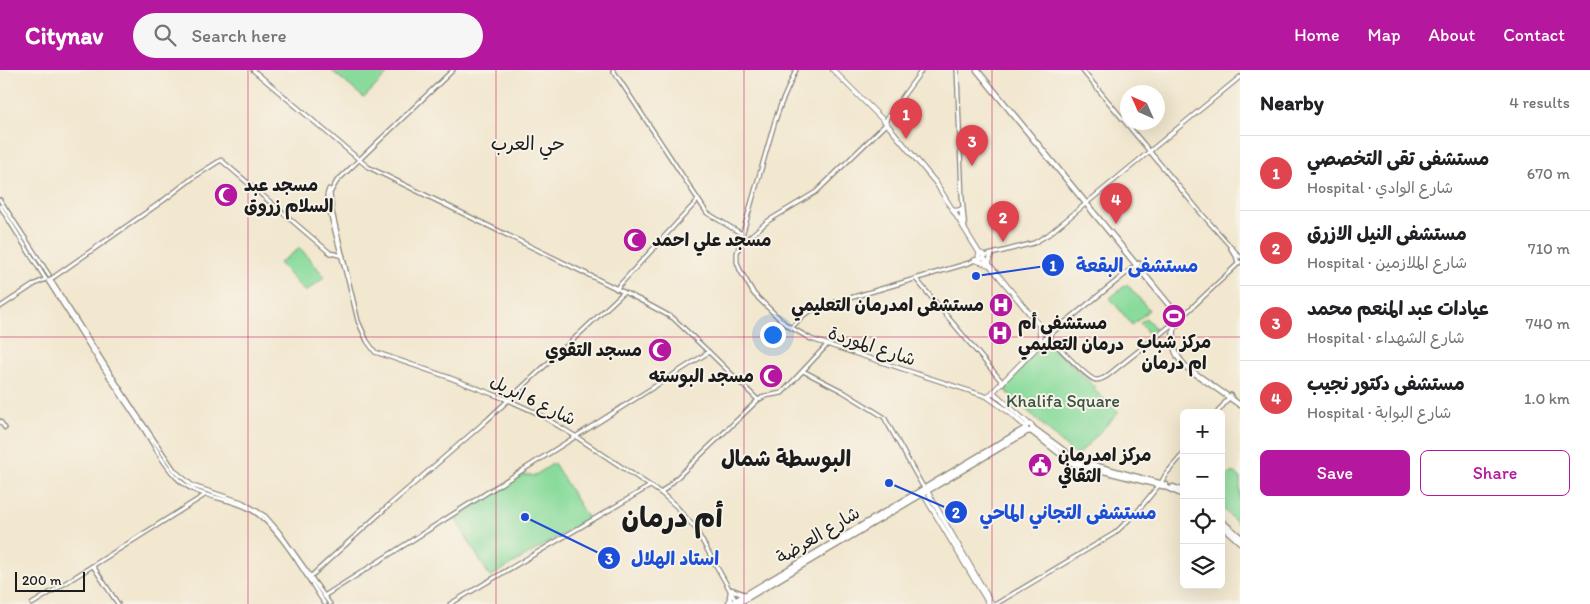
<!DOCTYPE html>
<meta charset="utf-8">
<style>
:root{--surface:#fff;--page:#f6f6f6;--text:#202124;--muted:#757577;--line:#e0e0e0;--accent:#b5179e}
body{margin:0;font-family:Itim,"Playpen Sans Arabic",sans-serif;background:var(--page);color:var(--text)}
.controls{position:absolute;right:15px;bottom:15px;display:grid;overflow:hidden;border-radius:8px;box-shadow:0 5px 20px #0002}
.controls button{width:45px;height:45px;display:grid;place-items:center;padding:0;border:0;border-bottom:1px solid var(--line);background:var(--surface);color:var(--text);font:25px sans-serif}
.compass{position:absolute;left:1120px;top:15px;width:45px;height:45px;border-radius:50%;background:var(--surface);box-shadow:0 5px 20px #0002;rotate:315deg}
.scale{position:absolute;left:15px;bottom:12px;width:70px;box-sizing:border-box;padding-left:5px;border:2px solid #1c1c1c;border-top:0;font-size:14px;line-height:18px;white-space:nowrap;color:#1c1c1c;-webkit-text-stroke:4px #f7f3e8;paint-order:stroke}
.you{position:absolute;left:772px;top:264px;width:18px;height:18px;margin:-12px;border:4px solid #fff;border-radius:50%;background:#1a73e8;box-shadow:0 0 0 8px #1a73e833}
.badge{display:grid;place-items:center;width:32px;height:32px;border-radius:50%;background:var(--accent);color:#fff;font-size:16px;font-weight:700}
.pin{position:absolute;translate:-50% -41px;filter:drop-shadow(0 1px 2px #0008)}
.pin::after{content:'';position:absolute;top:26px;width:18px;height:15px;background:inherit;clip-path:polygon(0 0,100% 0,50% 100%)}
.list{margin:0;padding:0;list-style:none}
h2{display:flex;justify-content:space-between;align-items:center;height:65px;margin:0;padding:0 20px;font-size:21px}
h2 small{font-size:16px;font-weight:400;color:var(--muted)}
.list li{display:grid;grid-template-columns:32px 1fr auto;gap:15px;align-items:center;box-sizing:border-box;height:75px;padding:0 20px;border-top:1px solid var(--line)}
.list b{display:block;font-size:19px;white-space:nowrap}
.list p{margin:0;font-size:16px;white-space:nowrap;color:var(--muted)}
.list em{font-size:16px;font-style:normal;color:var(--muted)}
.actions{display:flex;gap:10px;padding:15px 20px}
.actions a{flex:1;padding:11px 0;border:1px solid var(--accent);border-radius:8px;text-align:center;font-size:18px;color:var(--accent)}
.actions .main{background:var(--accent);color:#fff}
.icon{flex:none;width:28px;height:28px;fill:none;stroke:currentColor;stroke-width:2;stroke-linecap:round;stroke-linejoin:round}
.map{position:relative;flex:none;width:1240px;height:534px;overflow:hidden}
header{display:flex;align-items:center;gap:30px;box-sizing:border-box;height:70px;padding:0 25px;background:var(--accent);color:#fff}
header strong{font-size:24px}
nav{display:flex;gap:28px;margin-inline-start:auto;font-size:18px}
.search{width:350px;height:45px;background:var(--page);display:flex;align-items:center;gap:12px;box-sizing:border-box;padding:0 18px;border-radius:28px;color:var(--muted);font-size:19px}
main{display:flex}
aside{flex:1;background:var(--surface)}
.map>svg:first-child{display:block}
</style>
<header>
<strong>Citynav</strong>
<div class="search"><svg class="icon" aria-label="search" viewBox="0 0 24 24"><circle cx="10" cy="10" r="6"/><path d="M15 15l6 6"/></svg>Search here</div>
<nav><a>Home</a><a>Map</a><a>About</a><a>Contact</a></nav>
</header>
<main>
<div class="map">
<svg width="1240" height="534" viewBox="0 0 1240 534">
<rect width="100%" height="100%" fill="#f7f3e8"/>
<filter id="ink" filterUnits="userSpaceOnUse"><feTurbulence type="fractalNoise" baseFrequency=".02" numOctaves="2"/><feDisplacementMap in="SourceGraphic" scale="10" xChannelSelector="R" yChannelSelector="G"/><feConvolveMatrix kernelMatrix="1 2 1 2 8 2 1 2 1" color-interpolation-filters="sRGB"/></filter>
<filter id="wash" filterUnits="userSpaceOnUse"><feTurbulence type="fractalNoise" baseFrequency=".0096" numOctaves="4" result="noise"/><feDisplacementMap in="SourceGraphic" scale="20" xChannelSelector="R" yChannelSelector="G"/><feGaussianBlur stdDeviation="1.12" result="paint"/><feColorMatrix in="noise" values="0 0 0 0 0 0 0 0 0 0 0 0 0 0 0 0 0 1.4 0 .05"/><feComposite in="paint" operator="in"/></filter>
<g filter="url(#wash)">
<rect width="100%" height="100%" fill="#f2e7cf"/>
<g fill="#89db9b" stroke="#527c5c">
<path d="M331,0H391L364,28Z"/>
<path d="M300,178L325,207L305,222L279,193Z"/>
<path d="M1127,214L1149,240L1132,255L1110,228Z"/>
<path d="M1146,248L1155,258L1149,264L1140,253Z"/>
<path d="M1046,271L1095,317L1093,319L1119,342L1078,385H1075L1003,318Z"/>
<path d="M554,393L588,449L490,507L455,448L486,429L487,426C499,419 520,400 534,406Z"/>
<path d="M1230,403H1236L1240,407V456L1221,437V412Z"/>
</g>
</g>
<g filter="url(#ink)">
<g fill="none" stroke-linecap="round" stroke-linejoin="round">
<g stroke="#878276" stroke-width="5.5">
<g id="tertiary">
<path d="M253,0L368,97L640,230L673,248L711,284L758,330"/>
<path d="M613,0L707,143L742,164"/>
<path d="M796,0L781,34L775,51L737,183V192L740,200L754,224L785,254L811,269L988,327"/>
<path d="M957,0L962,127L965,159"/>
<path d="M1082,0L1200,142L1240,187"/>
<path d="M337,111L330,123L332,141L358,251L367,271L375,282L445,306L508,330L537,343L575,366L661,423L676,436L695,458L736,531"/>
<path d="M337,111L453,0"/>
<path d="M329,119L327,125L328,135L347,207"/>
<path d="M0,130L49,205"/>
<path d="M0,136L45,208"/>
<path d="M961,139L962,155"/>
<path d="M739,176L768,151L816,122L885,55L887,48L922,0"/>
<path d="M1231,179L1236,186L1238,193"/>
<path d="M984,186L1034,173L1049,164L1240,7"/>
<path d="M1139,193L1048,266C1056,274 1087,309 1096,310C1100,310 1104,308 1107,306L1184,245L1240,192"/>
<path d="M50,209L133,339L175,401L193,416L242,432L265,446L279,462L330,534"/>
<path d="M51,209L164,130L194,107L221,90L330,183L343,186"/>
<path d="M916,209L1003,313"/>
<path d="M48,211C80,260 110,310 143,358C154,375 163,394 177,408C198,429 226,426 250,439C279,455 306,506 325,534"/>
<path d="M616,219L698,130"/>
<path d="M0,237L35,214L46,209"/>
<path d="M791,258L805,244L816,238L969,193L979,188"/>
<path d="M803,301L842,321L884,347L922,415L925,418"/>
<path d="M1217,343L1231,325"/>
<path d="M0,351L5,358"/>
<path d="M1161,413L1166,404L1184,383"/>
<path d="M661,423L758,330L765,326L782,323L826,276"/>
<path d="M93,496L118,534"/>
<path d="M309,508L387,437L486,351L623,223"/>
<path d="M324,526L709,282"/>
<path d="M32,534L205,425"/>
<path d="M450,534L650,416"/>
<path d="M996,534L1115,463L1137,442L1159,415"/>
</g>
</g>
<g stroke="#878276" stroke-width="6">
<g id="secondary">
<path d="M833,0L886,53L936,113L980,184"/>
<path d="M953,141L961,140"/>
<circle cx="981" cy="186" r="2.5"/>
<path d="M984,188L1048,266L988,327L1009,342L1026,357"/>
<path d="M975,190L989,195"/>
<path d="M989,193L991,185"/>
<path d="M1039,256L1041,273"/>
<path d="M994,323L1029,354"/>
<path d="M926,419L992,534"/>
<path d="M922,422L989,534"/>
</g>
</g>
<g stroke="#878276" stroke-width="7">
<g id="primary">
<path d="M977,0L1170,236C1181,259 1163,274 1186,297L1240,335"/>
<path d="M1175,239L1177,248L1176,256"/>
<circle cx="1029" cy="358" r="3.5"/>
<path d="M1033,358L1078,391L1166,415"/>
<path d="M1031,361L1072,393L1163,416L1184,425"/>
<path d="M1173,417L1184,421"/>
<path d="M1221,451L1240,467"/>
<path d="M1221,455L1240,472"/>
<path d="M732,520L745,525"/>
<path d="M729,534L731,521"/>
<path d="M730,534L1026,358"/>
<path d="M737,534L1028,361"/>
</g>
</g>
<use href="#tertiary" stroke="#fff" stroke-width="3"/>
<use href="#secondary" stroke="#fff" stroke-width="4"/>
<use href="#primary" stroke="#fff" stroke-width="4.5"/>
</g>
</g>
<path fill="none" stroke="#c2185b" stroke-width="1" stroke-opacity="0.55" d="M248,0V534M496,0V534M744,0V534M992,0V534M0,267H1240"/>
<defs>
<g id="mosque-disc" transform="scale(1.25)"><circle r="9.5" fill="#b5179e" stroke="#f7f3e8"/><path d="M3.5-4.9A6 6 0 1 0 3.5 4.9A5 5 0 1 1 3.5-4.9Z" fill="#fff"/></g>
<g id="hospital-disc" transform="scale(1.25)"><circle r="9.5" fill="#b5179e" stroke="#f7f3e8"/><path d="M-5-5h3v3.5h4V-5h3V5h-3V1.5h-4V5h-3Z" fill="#fff"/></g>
<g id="stadium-disc" transform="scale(1.25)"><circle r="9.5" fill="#b5179e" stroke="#f7f3e8"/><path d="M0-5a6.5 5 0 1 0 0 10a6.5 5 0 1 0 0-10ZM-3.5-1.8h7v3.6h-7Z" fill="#fff"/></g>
<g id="civic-disc" transform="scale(1.25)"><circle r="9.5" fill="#b5179e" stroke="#f7f3e8"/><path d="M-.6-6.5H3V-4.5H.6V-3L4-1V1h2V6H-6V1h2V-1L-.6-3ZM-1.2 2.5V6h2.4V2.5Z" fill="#fff"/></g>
</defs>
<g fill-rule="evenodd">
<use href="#mosque-disc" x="226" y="125"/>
<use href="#mosque-disc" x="635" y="170"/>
<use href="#hospital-disc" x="1001" y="235"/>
<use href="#stadium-disc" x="1174" y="246"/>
<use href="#hospital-disc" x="1000" y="263"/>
<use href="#mosque-disc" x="660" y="280"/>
<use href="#mosque-disc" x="771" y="306"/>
<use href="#civic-disc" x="1040" y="395"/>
</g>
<g text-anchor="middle" stroke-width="4" stroke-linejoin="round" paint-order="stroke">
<g font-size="18" font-weight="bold" fill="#1c1c1c" stroke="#f7f3e8" text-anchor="start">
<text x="244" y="121">مسجد عبد<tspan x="244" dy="21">السلام زروق</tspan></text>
<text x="652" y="176">مسجد علي احمد</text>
<text x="984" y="241" text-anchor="end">مستشفى امدرمان التعليمي</text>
<text x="1018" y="259">مستشفى أم<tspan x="1018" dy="21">درمان التعليمي</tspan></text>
<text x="1174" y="278" text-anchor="middle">مركز شباب<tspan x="1174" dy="21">ام درمان</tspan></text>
<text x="642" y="286" text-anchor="end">مسجد التقوي</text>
<text x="754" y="312" text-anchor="end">مسجد البوسته</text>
<text x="1058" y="391">مركز امدرمان<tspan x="1058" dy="21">الثقافي</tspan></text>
</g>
<g font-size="18" fill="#1c1c1c" stroke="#f7f3e8">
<text transform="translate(872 276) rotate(18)" y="6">شارع الموردة</text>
<text transform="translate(533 330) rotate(26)" y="6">شارع 6 ابريل</text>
<text transform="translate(818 465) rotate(-31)" y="6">شارع العرضة</text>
</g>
<g font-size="18" fill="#3d5542" stroke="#f7f3e8">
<text x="1063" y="337">Khalifa Square</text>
</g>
<g font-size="19" fill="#1c1c1c" stroke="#f7f3e8">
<text x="528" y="80">حي العرب</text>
</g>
<g font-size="22" font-weight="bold" fill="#1c1c1c" stroke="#f7f3e8">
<text x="786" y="396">البوسطة شمال</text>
</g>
<g font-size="28" font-weight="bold" fill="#1c1c1c" stroke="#f7f3e8">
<text x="672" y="457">أم درمان</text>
</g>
</g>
<path fill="none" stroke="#1d4ed8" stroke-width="2" d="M976 206L1053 195M889 413L956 442M525 447L609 488"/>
<g fill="#1d4ed8" stroke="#f7f3e8" stroke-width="2">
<circle cx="976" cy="206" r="5"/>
<circle cx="889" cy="413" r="5"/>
<circle cx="525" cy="447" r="5"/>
<circle cx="1053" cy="195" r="12"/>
<circle cx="956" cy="442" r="12"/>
<circle cx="609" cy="488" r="12"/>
</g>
<g font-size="15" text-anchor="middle" font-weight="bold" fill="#fff">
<text x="1053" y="201">1</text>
<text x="956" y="448">2</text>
<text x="609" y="494">3</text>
</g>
<g font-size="19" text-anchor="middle" font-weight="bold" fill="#1d4ed8" stroke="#f7f3e8" stroke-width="4" stroke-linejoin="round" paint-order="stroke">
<text x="1137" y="202">مستشفى البقعة</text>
<text x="1068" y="449">مستشفى التجاني الماحي</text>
<text x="675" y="495">استاد الهلال</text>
</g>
</svg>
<div class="controls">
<button>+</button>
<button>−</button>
<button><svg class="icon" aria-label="locate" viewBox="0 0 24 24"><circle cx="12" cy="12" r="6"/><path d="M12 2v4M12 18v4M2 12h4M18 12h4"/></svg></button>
<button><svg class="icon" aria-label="layers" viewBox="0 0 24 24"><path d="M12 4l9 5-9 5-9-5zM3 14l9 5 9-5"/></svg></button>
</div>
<svg class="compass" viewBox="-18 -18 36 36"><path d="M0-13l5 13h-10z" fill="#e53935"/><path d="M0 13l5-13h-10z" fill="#757577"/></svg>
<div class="scale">200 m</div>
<div class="you"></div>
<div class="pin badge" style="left:906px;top:69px;background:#e0444e">1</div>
<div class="pin badge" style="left:1003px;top:172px;background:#e0444e">2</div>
<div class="pin badge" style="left:972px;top:96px;background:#e0444e">3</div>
<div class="pin badge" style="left:1116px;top:154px;background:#e0444e">4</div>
</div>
<aside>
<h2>Nearby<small>4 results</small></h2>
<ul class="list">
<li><span class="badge" style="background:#e0444e">1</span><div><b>مستشفى تقى التخصصي</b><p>Hospital · شارع الوادي</p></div><em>670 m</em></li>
<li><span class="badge" style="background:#e0444e">2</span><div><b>مستشفى النيل الازرق</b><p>Hospital · شارع الملازمين</p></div><em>710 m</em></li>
<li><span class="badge" style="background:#e0444e">3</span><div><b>عيادات عبد المنعم محمد</b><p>Hospital · شارع الشهداء</p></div><em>740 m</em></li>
<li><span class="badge" style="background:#e0444e">4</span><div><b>مستشفى دكتور نجيب</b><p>Hospital · شارع البوابة</p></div><em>1.0 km</em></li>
</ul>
<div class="actions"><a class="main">Save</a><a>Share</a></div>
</aside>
</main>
